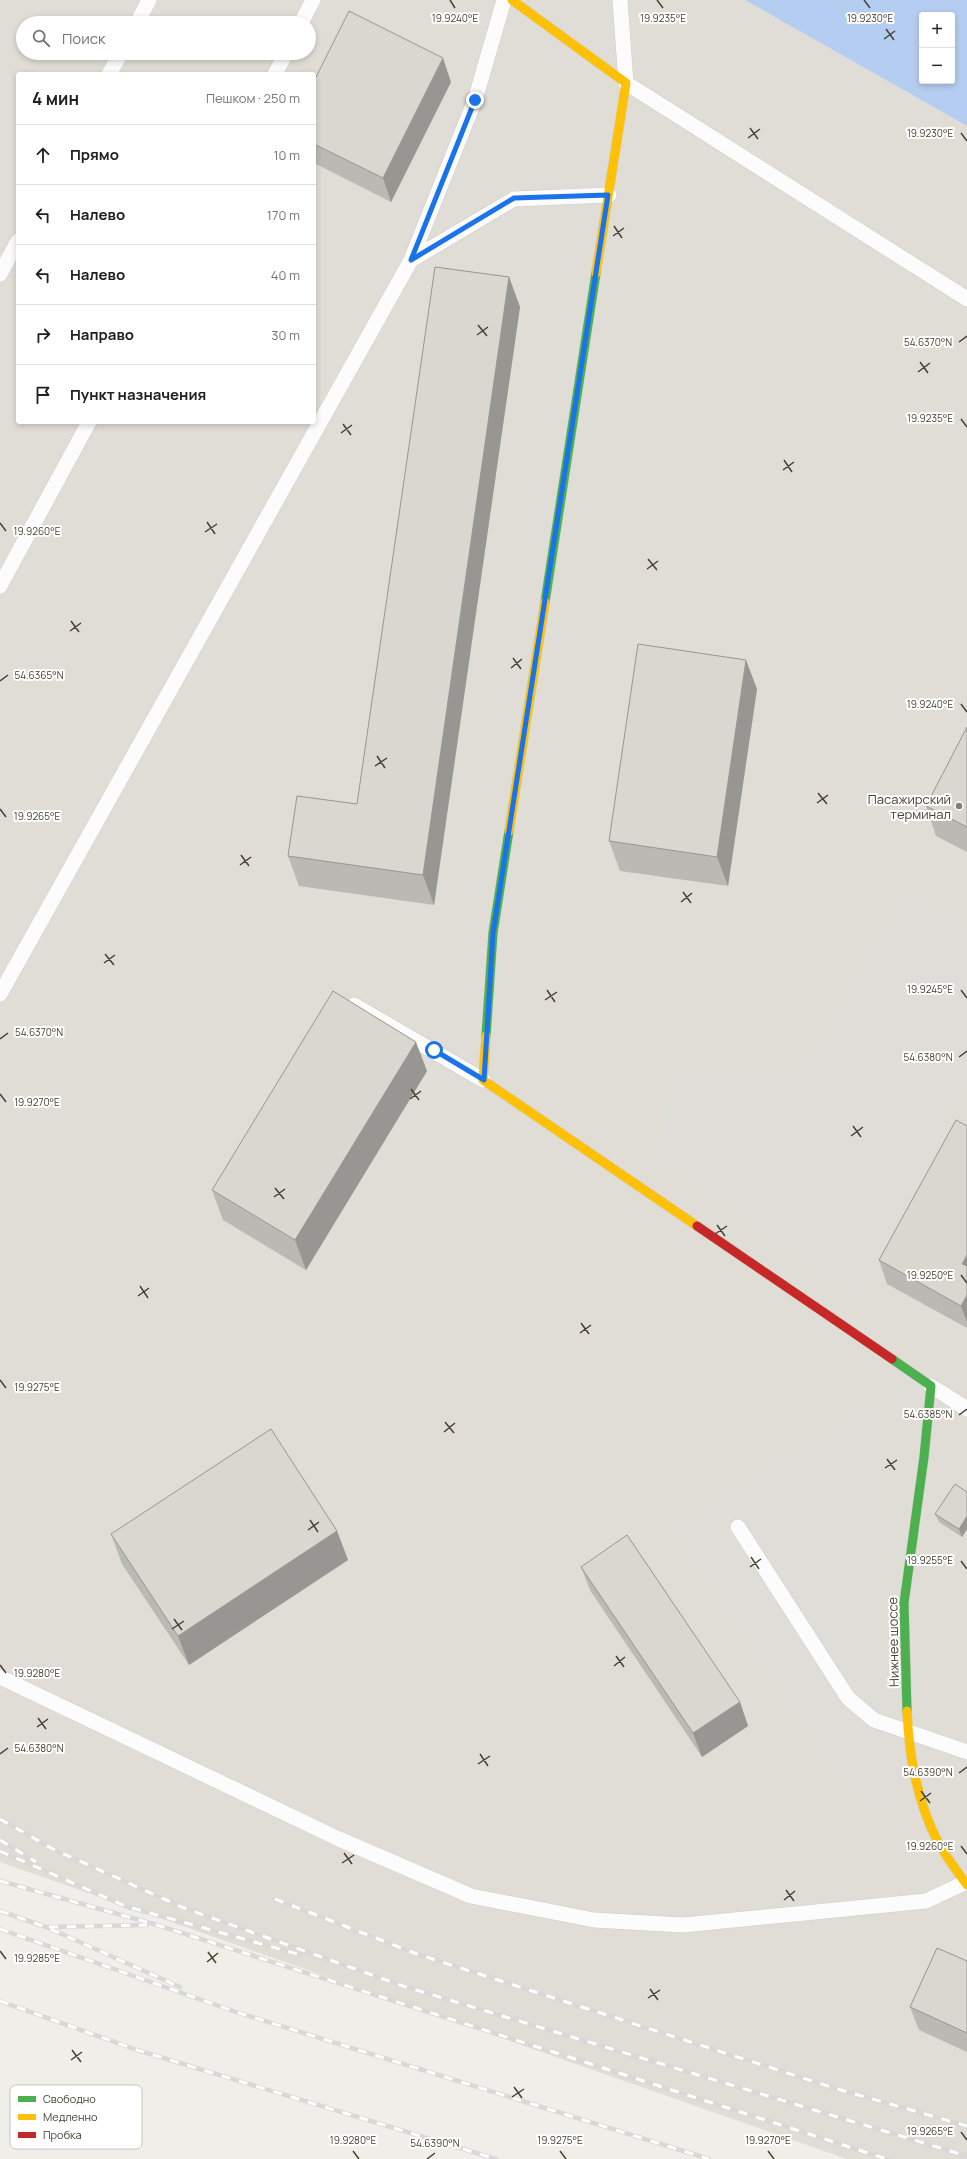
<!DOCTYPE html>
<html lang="ru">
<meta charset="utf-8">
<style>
:root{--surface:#fff;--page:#f6f6f6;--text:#202124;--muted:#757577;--line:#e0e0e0}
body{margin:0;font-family:Manrope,sans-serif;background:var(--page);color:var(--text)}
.controls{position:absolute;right:12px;top:12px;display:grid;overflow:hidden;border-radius:4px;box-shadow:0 2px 6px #0003}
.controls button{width:36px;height:36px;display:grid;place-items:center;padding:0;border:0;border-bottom:1px solid var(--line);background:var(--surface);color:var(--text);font:20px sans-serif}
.stop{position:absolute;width:12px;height:12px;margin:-9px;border:3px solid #1a73e8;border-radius:50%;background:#fff}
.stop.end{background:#1a73e8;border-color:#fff;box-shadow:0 1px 4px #0008}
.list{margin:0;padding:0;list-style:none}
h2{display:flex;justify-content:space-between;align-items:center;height:52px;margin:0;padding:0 16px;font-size:17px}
h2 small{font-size:13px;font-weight:400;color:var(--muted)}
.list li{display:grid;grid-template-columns:26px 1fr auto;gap:12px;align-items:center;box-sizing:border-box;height:60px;padding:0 16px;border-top:1px solid var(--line)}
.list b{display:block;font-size:15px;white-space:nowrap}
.list em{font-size:13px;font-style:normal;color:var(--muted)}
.icon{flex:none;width:22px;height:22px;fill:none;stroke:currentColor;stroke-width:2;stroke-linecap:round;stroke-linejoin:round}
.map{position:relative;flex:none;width:967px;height:2159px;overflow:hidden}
.search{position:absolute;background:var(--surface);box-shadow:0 2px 6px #0003;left:16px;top:16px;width:300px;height:44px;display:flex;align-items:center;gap:10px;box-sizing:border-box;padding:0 14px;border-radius:22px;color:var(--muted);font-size:15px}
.panel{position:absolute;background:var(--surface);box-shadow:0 2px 6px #0003;left:16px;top:72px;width:300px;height:352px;border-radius:4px}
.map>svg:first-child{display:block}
</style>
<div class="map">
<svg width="967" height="2159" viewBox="0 0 967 2159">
<rect width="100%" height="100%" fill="#f0eee8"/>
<path fill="#e0ddd6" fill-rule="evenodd" d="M0,0H745L967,126V2159H847L0,1862ZM23,23H309V53H23ZM18,74H314V422H18Z"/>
<g fill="#dfddd8">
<path d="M904,891L967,925V1077L860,1298L656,1153L673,1076L810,1068Z"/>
<path d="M877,1404L879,1631L901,1817L847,1788L676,1529Z"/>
</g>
<path fill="#b5cdf0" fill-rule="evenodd" d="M745,0H967V126L960,122ZM922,15H952V81H922Z"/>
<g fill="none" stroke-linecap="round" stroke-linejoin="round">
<g stroke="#ceccc5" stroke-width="16">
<g id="lane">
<path d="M620,0L626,83L967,299"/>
<path d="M137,23L149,0"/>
<path d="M301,23L313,0"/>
<path d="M109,74L121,53"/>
<path d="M275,74L286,53"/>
<path d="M411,260L514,199L609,195"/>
<path d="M0,274L18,241"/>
<path d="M0,586L89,422"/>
<path d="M0,994L411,260L475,100L504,0"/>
<path d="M354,1005L483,1080"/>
<path d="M931,1386L967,1409"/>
<path d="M738,1527L848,1698L874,1720L967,1752"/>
<path d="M0,1677L339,1839L471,1896L594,1920L683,1925L926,1901L964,1883"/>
</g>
</g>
<g stroke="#cfcebe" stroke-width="10">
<g id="fast">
<path d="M545,602L596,273"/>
<path d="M486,1036L493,933L509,831"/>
<path d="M892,1359L931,1386L924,1457L904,1603L907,1711"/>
</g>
</g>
<g stroke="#cfcebe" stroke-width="10">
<g id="slow">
<path d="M512,0L626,83L596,273"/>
<path d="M509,831L545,602"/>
<path d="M486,1036L483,1080L697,1226"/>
<path d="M907,1711C909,1756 917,1802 938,1842C946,1857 957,1871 967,1885"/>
</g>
</g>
<g stroke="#cfcebe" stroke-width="10">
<path id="jam" d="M697,1226L892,1359"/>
</g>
<use href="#lane" stroke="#fdfcfc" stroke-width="15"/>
<use href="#fast" stroke="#4caf50" stroke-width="9"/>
<use href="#slow" stroke="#ffc107" stroke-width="9"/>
<use href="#jam" stroke="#c62828" stroke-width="9"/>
<g stroke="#d8d8d7" stroke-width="4.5">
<g id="rail">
<path d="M0,1819L53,1849L184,1908L403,1986L967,2156"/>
<path d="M0,1840L36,1862"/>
<path d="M0,1851L125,1906L301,1955"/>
<path d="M0,1881L157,1925L887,2159"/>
<path d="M275,1899L417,1954L834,2088L967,2126"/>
<path d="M0,1911L46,1927L180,1987"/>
<path d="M49,1927L147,1925"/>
<path d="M0,1929L236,2012L709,2159"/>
<path d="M0,2001L137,2050L496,2159"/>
</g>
</g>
<use href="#rail" stroke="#fff" stroke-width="3" stroke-dasharray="9" stroke-linecap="butt"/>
</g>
<g fill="#bbb9b3">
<path d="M314,81L451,82L391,202L314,163Z"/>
<path d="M509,277L520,307L434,905L299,886L288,856L357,804Z"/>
<path d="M757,689L728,886L620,871L609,841Z"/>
<path d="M967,727V852L936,836L926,806Z"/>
<path d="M427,1071L306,1270L223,1220L212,1190Z"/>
<path d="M967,1126V1328L887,1284L879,1260Z"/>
<path d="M967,1492V1529L962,1537L939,1522L935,1514Z"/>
<path d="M337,1531L348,1560L189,1665L122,1564L111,1534Z"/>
<path d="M581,1567L740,1702L748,1726L702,1757L590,1590Z"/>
<path d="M967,1961V2052L919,2030L910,2007Z"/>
</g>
<g fill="#989692">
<path d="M443,58L451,82L391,202L383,178Z"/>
<path d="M509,277L520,307L434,905L423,875Z"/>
<path d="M746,660L757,689L728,886L717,857Z"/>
<path d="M416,1042L427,1071L306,1270L295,1240Z"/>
<path d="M967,1255V1277L962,1264Z"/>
<path d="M967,1295V1322L961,1306Z"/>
<path d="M967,1516V1529L962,1537L959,1529Z"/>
<path d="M337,1531L348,1560L189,1665L178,1636Z"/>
<path d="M740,1702L748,1726L702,1757L693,1733Z"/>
</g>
<g fill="#d9d7d0" stroke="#989692">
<path d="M349,11L443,58L383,178L314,144V81Z"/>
<path d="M435,267L509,277L423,875L288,856L297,796L357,804Z"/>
<path d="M638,644L746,660L717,857L609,841Z"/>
<path d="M967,727V827L926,806Z"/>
<path d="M333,991L416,1042L295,1240L212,1190Z"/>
<path d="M956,1120L967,1126V1255L962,1264L967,1266V1295L961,1306L879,1260Z"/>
<path d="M271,1429L337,1531L178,1636L111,1534Z"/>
<path d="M955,1484L967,1492V1516L959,1529L935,1514Z"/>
<path d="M627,1535L740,1702L693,1733L581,1567Z"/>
<path d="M937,1948L967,1961V2033L910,2007Z"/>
</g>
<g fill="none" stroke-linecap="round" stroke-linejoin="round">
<path stroke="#1a73e8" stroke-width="5" d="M434,1050L484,1080L493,933L608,195L514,198L411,260L475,100"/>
</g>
<path fill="none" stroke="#454233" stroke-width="1.5" d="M450,0L455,8M657,0L663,8M864,0L870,8M886,29L894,40M884,39L895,31M750,128L758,139M961,133L967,141M748,138L760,129M614,226L622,238M613,236L624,228M478,325L487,336M477,335L488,327M959,342L967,336M920,362L928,373M918,372L930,363M961,419L967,427M343,424L351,435M341,433L352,425M784,460L792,472M783,470L794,462M207,522L215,534M0,523L6,531M205,532L217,524M648,559L657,570M647,569L658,561M71,621L79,632M70,631L81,623M513,658L521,669M511,668L522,659M0,681L8,675M961,704L967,712M377,756L385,768M375,766L387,758M818,793L827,804M817,803L828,795M0,809L6,817M241,855L249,866M240,865L251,857M683,892L691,903M681,902L692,893M105,954L114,965M104,963L115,955M547,990L555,1002M961,990L967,998M545,1000L557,992M0,1039L8,1033M959,1057L967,1051M411,1089L419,1100M0,1094L6,1102M410,1099L421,1091M853,1126L861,1137M851,1136L863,1127M275,1188L284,1199M274,1197L285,1189M717,1225L725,1236M715,1234L727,1226M961,1275L967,1283M140,1286L148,1298M138,1296L149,1288M581,1323L589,1334M580,1333L591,1325M0,1380L6,1388M959,1415L967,1409M445,1422L454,1433M444,1432L455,1423M887,1459L895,1470M885,1468L897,1460M310,1520L318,1532M308,1530L319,1522M751,1557L759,1569M961,1561L967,1569M750,1567L761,1559M174,1619L182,1630M172,1629L184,1621M616,1656L624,1667M0,1665L6,1673M614,1666L625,1657M38,1718L46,1729M37,1727L48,1719M0,1754L8,1748M480,1754L488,1766M478,1764L490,1756M959,1773L967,1767M921,1791L930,1803M920,1801L931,1793M961,1846L967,1854M344,1853L352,1864M342,1863L354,1855M786,1890L794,1901M784,1900L795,1891M0,1951L6,1959M208,1952L216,1963M207,1962L218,1953M650,1989L658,2000M648,1998L660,1990M72,2050L81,2062M71,2060L82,2052M514,2087L522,2098M512,2097L524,2089M961,2132L967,2140M353,2151L359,2159M560,2151L566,2159M768,2151L774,2159M427,2159L435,2153"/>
<circle fill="#817e72" stroke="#fff" stroke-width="1.5" cx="959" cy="806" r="4"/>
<g text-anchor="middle" stroke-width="4" stroke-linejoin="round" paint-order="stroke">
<g font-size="13" fill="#454233" stroke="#fff" text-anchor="end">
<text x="951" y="804">Пасажирский<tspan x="951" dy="15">терминал</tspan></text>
</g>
<g font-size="13" fill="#454233" stroke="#fff">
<text transform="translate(893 1642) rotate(-91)" y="5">Нижнее шоссе</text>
</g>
</g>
<rect x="10" y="2085" width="132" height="64" rx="6" fill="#fff" stroke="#c7c6c2" stroke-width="1"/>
<rect x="18" y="2096" width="18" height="6" fill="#4caf50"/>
<rect x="18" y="2114" width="18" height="6" fill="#ffc107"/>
<rect x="18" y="2132" width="18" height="6" fill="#c62828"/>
<g font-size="11" fill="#454233">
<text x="43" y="2103">Свободно</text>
<text x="43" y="2121">Медленно</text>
<text x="43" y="2139">Пробка</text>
</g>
<g font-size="10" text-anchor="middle" fill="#454233" stroke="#fff" stroke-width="4" stroke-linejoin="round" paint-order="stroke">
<text x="455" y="22">19.9240°E</text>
<text x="663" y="22">19.9235°E</text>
<text x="870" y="22">19.9230°E</text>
<text x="930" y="137">19.9230°E</text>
<text x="928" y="346">54.6370°N</text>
<text x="930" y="422">19.9235°E</text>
<text x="37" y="535">19.9260°E</text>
<text x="39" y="679">54.6365°N</text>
<text x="930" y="708">19.9240°E</text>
<text x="37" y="820">19.9265°E</text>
<text x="930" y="993">19.9245°E</text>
<text x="39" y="1036">54.6370°N</text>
<text x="928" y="1061">54.6380°N</text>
<text x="37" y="1106">19.9270°E</text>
<text x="930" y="1279">19.9250°E</text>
<text x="37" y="1391">19.9275°E</text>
<text x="928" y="1418">54.6385°N</text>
<text x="930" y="1564">19.9255°E</text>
<text x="37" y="1677">19.9280°E</text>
<text x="39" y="1752">54.6380°N</text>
<text x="928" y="1776">54.6390°N</text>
<text x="930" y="1850">19.9260°E</text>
<text x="37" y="1962">19.9285°E</text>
<text x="930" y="2135">19.9265°E</text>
<text x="353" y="2144">19.9280°E</text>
<text x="560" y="2144">19.9275°E</text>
<text x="768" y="2144">19.9270°E</text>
<text x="435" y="2147">54.6390°N</text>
</g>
</svg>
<div class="controls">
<button>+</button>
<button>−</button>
</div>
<div class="stop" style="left:434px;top:1050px"></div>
<div class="stop end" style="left:475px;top:100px"></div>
<div class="search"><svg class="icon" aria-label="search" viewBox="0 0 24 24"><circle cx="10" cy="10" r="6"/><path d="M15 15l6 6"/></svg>Поиск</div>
<section class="panel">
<h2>4 мин<small>Пешком · 250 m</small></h2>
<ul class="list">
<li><svg class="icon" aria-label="ahead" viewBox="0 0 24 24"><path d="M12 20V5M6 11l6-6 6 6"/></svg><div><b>Прямо</b></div><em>10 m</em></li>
<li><svg class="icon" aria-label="left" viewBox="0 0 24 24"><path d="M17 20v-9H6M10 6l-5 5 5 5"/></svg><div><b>Налево</b></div><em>170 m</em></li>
<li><svg class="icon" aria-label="left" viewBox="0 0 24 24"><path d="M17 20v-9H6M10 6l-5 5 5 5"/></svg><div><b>Налево</b></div><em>40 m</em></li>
<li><svg class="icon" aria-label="right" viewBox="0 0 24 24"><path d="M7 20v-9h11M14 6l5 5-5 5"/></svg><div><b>Направо</b></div><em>30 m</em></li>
<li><svg class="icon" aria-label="arrive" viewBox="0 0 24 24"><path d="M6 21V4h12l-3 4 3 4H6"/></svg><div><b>Пункт назначения</b></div></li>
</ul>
</section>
</div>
